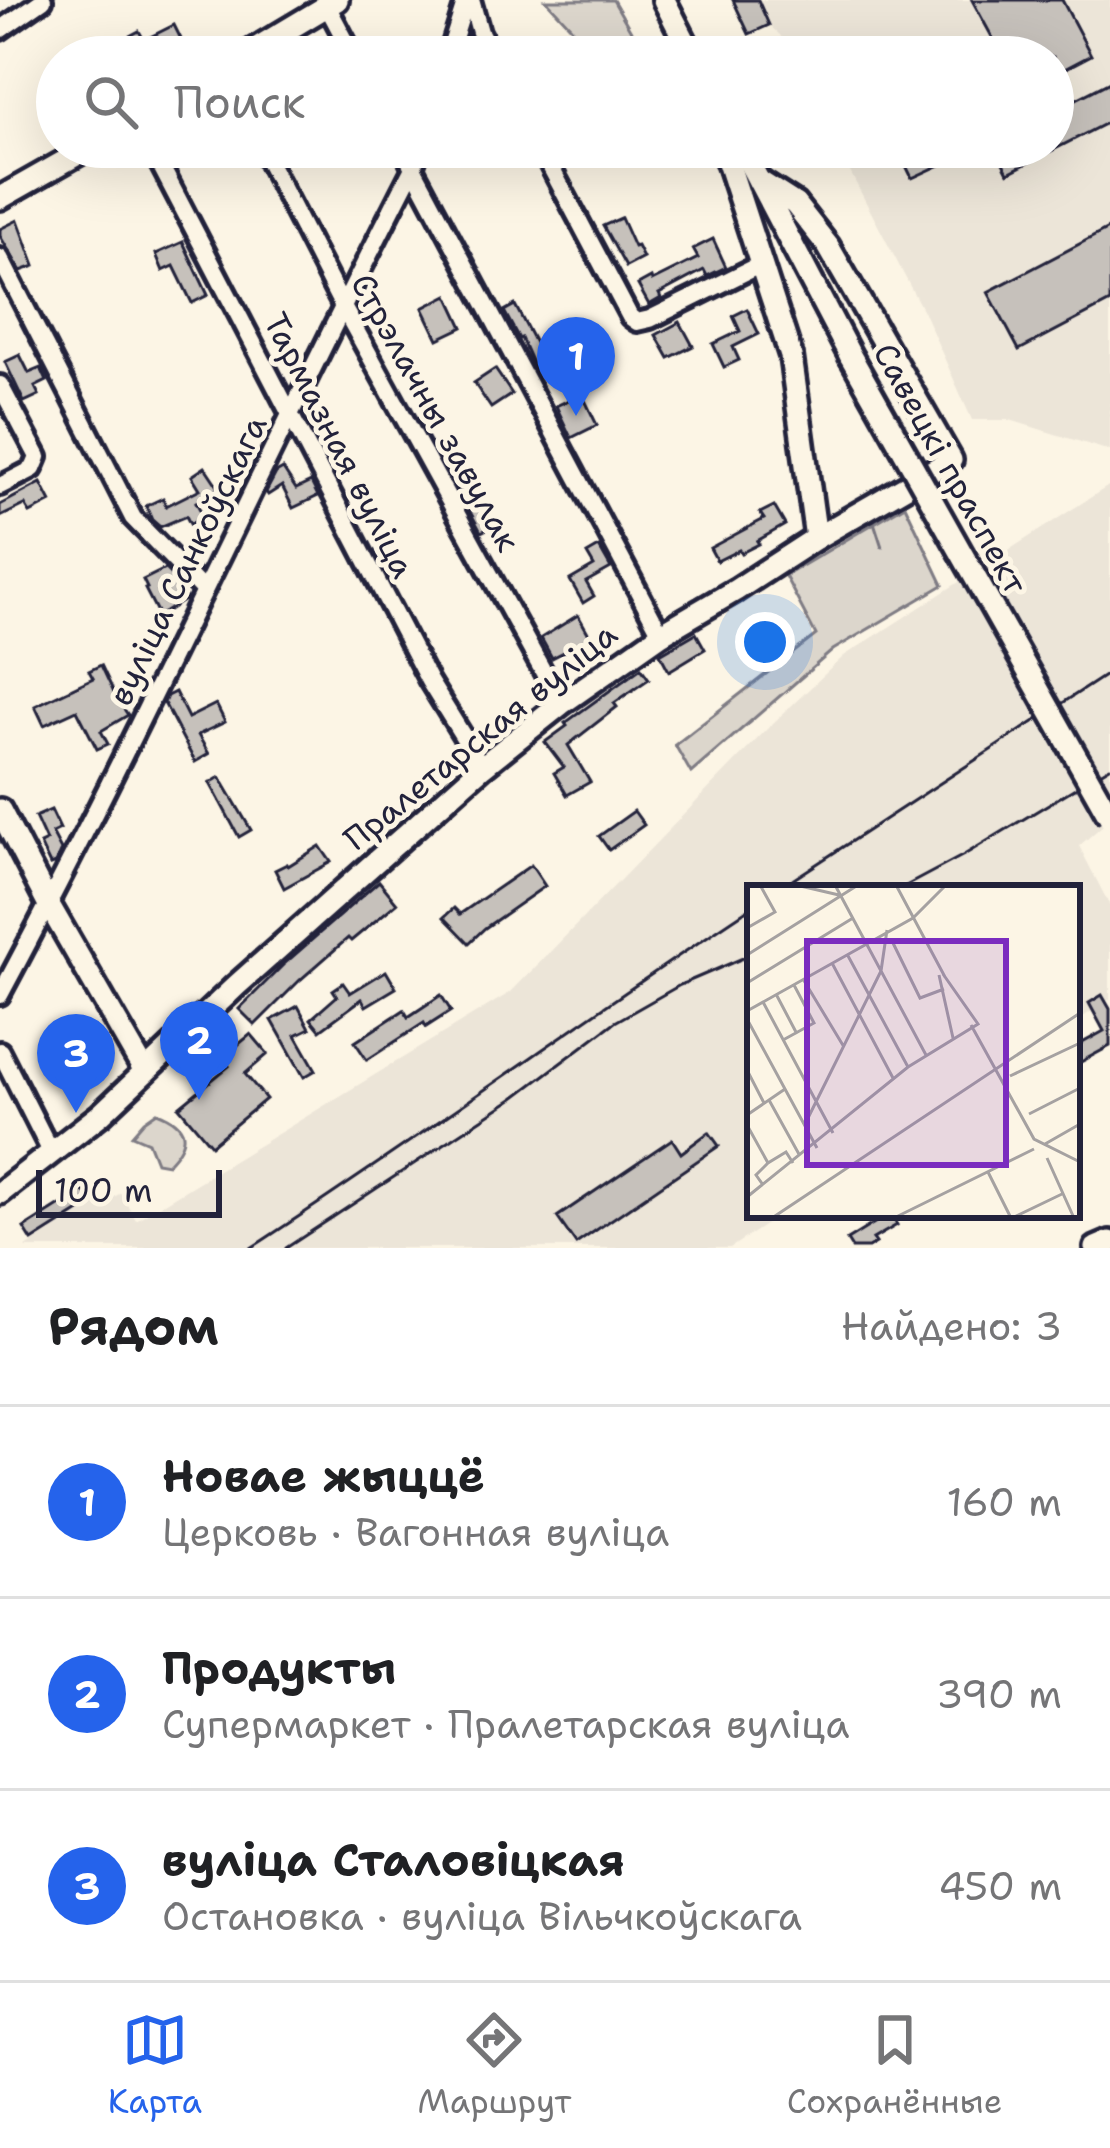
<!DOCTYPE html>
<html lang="ru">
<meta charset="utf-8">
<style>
:root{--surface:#fff;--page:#f6f6f6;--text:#202124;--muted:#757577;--line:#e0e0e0;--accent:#2563eb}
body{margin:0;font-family:"Shantell Sans",sans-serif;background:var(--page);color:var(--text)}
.scale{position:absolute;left:36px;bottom:30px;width:186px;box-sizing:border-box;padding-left:12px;border:6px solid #22223b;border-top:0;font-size:33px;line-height:42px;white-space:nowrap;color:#22223b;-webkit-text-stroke:9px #fcf5e5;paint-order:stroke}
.you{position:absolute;left:765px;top:642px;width:42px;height:42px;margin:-30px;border:9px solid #fff;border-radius:50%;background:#1a73e8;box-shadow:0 0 0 18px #1a73e833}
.badge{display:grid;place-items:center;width:78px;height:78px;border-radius:50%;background:var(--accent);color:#fff;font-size:39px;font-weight:700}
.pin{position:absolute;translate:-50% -99px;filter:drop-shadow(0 3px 6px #0008)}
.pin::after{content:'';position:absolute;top:63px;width:42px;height:36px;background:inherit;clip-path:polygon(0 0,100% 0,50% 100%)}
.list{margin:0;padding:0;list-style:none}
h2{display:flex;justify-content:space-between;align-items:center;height:156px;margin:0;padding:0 48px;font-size:51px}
h2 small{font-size:39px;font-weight:400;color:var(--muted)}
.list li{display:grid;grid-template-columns:78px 1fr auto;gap:36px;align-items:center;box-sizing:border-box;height:192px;padding:0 48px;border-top:3px solid var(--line)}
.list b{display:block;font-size:45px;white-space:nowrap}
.list p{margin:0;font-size:39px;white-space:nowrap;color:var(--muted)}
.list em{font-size:39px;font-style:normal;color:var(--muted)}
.icon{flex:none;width:66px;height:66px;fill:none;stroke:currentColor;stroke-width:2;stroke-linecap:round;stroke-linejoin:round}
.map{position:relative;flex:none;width:1110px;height:1248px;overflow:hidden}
.search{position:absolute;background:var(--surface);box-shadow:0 12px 48px #0002;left:36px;right:36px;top:36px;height:132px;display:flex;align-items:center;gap:30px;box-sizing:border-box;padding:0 42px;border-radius:66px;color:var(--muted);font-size:45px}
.sheet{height:732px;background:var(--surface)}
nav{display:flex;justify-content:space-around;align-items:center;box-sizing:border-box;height:168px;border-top:3px solid var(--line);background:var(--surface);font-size:33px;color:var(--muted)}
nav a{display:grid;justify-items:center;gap:6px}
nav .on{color:var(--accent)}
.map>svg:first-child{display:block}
</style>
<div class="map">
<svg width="1110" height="1248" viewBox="0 0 1110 1248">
<rect width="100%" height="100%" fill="#fcf5e5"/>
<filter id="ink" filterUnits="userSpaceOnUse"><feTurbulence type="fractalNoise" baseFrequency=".00833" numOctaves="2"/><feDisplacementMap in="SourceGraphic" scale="24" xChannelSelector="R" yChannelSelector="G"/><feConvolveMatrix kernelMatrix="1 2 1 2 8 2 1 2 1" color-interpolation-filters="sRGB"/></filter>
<g filter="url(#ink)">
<g fill="#ece5d8">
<path d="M733,0H1110V451L1010,420H972L925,315L837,147H1053V57H792L780,35L769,25L749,34Z"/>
<path d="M1110,485V819L1079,846L1110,906V999L1077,1021V888H750V1215H780L730,1248H26L32,1244V1241L92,1203L98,1206L121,1193L136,1220L511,992L770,726L844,656Z"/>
</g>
<g fill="#dcd6cc" stroke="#7f7c84" stroke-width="3">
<path d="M546,0H613L646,57H583L571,27Z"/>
<path d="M905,505L943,585L833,650L691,773L675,745L816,635L785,576Z"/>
<path d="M157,1112C190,1125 190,1141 167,1164L156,1162L148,1142L132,1135L144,1121Z"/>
</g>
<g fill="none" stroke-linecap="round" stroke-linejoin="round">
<path stroke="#78757e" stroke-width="3" d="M872,516L882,547"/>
</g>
<g fill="#c6c1bb" stroke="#22223b" stroke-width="3">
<path d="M733,0H758L769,25L749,34Z"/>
<path d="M972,0H1062L1091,55L1053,75V57H1003Z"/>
<path d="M174,25L182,41L148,57H135L126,38L139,31L144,40Z"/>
<path d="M1110,82V121L1008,173L995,147H1053V111Z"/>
<path d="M897,147H931L940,165L912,178Z"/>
<path d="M621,218L634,247L637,246L643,258L626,267L603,226Z"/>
<path d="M18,220L35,266L21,271L0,236V229Z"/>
<path d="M1110,228V302L1019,350L988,292Z"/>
<path d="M713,239L726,267L707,276L704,270L659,294L661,298L649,305L638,285L651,278L652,281L698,258L693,249Z"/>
<path d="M183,242L208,295L192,303L174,266L163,271L156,254Z"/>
<path d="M448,295L463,327L438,339L423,308Z"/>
<path d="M515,305L536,345L539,344L548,364L535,370L521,338L519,339L504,311Z"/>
<path d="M747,309L759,334L733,347L739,360L724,367L713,344L740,331L733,316Z"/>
<path d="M680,322L693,346L669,358L656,335Z"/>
<path d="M20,355L29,373L41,368L47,381L35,387L39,395L24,402L5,362Z"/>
<path d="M495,369L512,394L491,408L474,383Z"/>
<path d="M582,394L597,425L571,438L556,406Z"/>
<path d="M446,442L491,527L481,532L435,447Z"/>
<path d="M205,467L219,488L196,502L204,517L190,524L186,516L160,527L152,520L146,506L163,498L166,506L200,489L192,476Z"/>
<path d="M283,469L296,489L311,482L318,496L293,508L282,486L268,495L266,492L276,473Z"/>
<path d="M41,483L51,502L30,513L25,505L0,517V505Z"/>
<path d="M774,506L785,525L757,541L759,544L741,553L739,550L717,561L710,548L764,519L760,513Z"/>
<path d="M599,547L611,568L586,582L594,596L583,603L570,580L594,566L587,554Z"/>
<path d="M165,569L177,581L186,599L159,616L145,589L147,588L143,580Z"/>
<path d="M578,615L591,638L552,658L541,638Z"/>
<path d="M696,633L705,649L669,671L660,654Z"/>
<path d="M101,665L116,697L128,715L101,731L108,744L97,749L77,710L44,725L35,706L93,678L89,671Z"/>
<path d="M641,668L649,679L614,703L617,707L568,745L590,782L567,795L554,773L564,767L545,742L567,726L565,723Z"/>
<path d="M175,692L188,718L216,704L225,722L198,735L209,754L195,762L164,703L167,696Z"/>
<path d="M220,777L251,830L239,837L210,783Z"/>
<path d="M51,810L60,829L52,833L61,850L55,863L50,865L40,844L46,841L35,817Z"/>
<path d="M634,811L644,825L609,850L599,836Z"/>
<path d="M320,846L331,862L284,888L275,870L287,864L288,866Z"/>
<path d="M531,865L545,886L485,928L469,943L444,917L454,908L460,914Z"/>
<path d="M379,881L397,903L351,941L348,938L300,980L255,1025L239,1009L284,964Z"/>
<path d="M386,971L396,988L366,1006L362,999L320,1030L311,1019L337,996L333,990L343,983L350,993Z"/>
<path d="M441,995L451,1011L426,1027L424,1023L367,1060L355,1042L404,1010L408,1017Z"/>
<path d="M1102,995L1110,1009V1046L1077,1064V1046L1104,1031L1089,1003Z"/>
<path d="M298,1006L310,1028L296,1035L316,1070L304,1077L272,1020Z"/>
<path d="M251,1034L268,1054L245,1074L266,1099L211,1145L179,1107L229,1066L222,1058Z"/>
<path d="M709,1132L719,1146L576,1244L557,1217L672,1139L681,1153Z"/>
<path d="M84,1190L92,1203L32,1241L24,1228Z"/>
<path d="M872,1215H891L897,1225L873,1239L876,1243L868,1248H852L847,1240L876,1222Z"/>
</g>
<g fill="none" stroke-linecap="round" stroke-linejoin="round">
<g stroke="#22223b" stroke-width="26">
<g id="minor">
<path d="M324,0L354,57"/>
<path d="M471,0L480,32L493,57"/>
<path d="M0,30L43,0"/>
<path d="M448,57L466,0"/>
<path d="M151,147L429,681L482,767"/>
<path d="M261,147L342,305L561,704"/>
<path d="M402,147L661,634"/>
<path d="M540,147L630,317L637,322L650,319L751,269L761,267"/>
<path d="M0,258L133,518L203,590"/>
<path d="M0,385L38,457L33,469L0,486"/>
<path d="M0,995C146,723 272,442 413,168L420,147"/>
<path d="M0,1051L52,1154"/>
</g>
</g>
<g stroke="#22223b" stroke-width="30">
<g id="major">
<path d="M664,0L693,57"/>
<path d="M242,57L337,0"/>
<path d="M723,147L791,356L816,538"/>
<path d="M741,147L851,357"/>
<path d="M0,198L90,147"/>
<path d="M0,810L49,905L145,1072"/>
<path d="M0,1193L101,1114L237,985L482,767L561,704L661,634L736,590L816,538L951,460L828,246L795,204L759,181"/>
<path d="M1096,1248L1110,1242"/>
</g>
</g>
<use href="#minor" stroke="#fcf5e5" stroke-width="16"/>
<use href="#major" stroke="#fcf5e5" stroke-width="21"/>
<g stroke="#22223b" stroke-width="3">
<path d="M780,888L1110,672"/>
<path d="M902,888L964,855L1110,767"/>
<path d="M251,1248C420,1138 582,1019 750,908"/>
<path d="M286,1248L514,1098L615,1022L680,985L750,955"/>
</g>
<g stroke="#22223b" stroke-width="30" stroke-linecap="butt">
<path id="major-bridge" d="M851,357L1110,817"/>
</g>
<use href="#major-bridge" stroke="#fcf5e5" stroke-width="21"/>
</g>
</g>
<g text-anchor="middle" stroke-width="10" stroke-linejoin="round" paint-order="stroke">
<g font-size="33" fill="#22223b" stroke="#fcf5e5">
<text transform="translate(436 412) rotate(61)" y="12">Стрэлачны завулак</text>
<text transform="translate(340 445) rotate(63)" y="12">Тармазная вуліца</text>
<text transform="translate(951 468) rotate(61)" y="12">Савецкі праспект</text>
<text transform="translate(187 560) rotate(-64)" y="12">вуліца Санкоўскага</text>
<text transform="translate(480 736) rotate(-39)" y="12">Пралетарская вуліца</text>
</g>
</g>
<g transform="translate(747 885)">
<rect width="333" height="333" fill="#fcf5e5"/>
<path fill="none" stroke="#a5a1a1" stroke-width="3" d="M49,0L92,10M88,0L179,170M149,0L198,92M0,43L28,27L13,0M145,56L173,113L197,104M100,69L161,182M0,70L111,0M85,78L146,193M192,90L206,153M56,94L97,162M0,98L106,33M29,109L50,149M16,117L86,248M0,126L166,33L199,0M0,134L70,263M224,140L287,254L333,277M36,155L67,138L47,100M0,185L17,218M263,191L333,158M22,215L53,271M282,229L333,203M0,230L38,204M58,239L134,86L140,45M0,240L21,278M298,259L333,239M300,273L327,333M241,287L264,333M16,300L9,290L21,278L39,267L46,278M0,312L161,182L231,139L196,89M25,333L333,128M147,333L287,264M265,333L315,309"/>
<path fill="#7b2cbf" fill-opacity="0.15" stroke="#7b2cbf" stroke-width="6" d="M60,56H259V280H60Z"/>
<rect width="333" height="333" fill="none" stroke="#22223b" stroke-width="6"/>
</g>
</svg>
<div class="scale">100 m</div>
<div class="you"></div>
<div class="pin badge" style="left:576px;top:416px">1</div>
<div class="pin badge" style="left:199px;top:1100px">2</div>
<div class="pin badge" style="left:76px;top:1113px">3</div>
<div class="search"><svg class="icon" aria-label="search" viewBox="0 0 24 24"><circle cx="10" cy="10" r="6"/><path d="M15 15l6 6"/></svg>Поиск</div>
</div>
<section class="sheet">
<h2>Рядом<small>Найдено: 3</small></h2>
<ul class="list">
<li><span class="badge">1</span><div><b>Новае жыццё</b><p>Церковь · Вагонная вуліца</p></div><em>160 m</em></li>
<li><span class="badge">2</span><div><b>Продукты</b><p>Супермаркет · Пралетарская вуліца</p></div><em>390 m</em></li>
<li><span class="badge">3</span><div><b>вуліца Сталовіцкая</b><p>Остановка · вуліца Вільчкоўскага</p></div><em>450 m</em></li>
</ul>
</section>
<nav>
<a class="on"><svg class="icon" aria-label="map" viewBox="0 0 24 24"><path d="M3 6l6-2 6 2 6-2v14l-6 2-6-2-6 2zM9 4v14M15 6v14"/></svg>Карта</a>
<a><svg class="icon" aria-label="directions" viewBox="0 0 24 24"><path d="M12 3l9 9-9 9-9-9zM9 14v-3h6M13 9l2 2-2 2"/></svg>Маршрут</a>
<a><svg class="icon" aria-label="saved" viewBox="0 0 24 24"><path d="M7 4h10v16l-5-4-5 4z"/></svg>Сохранённые</a>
</nav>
